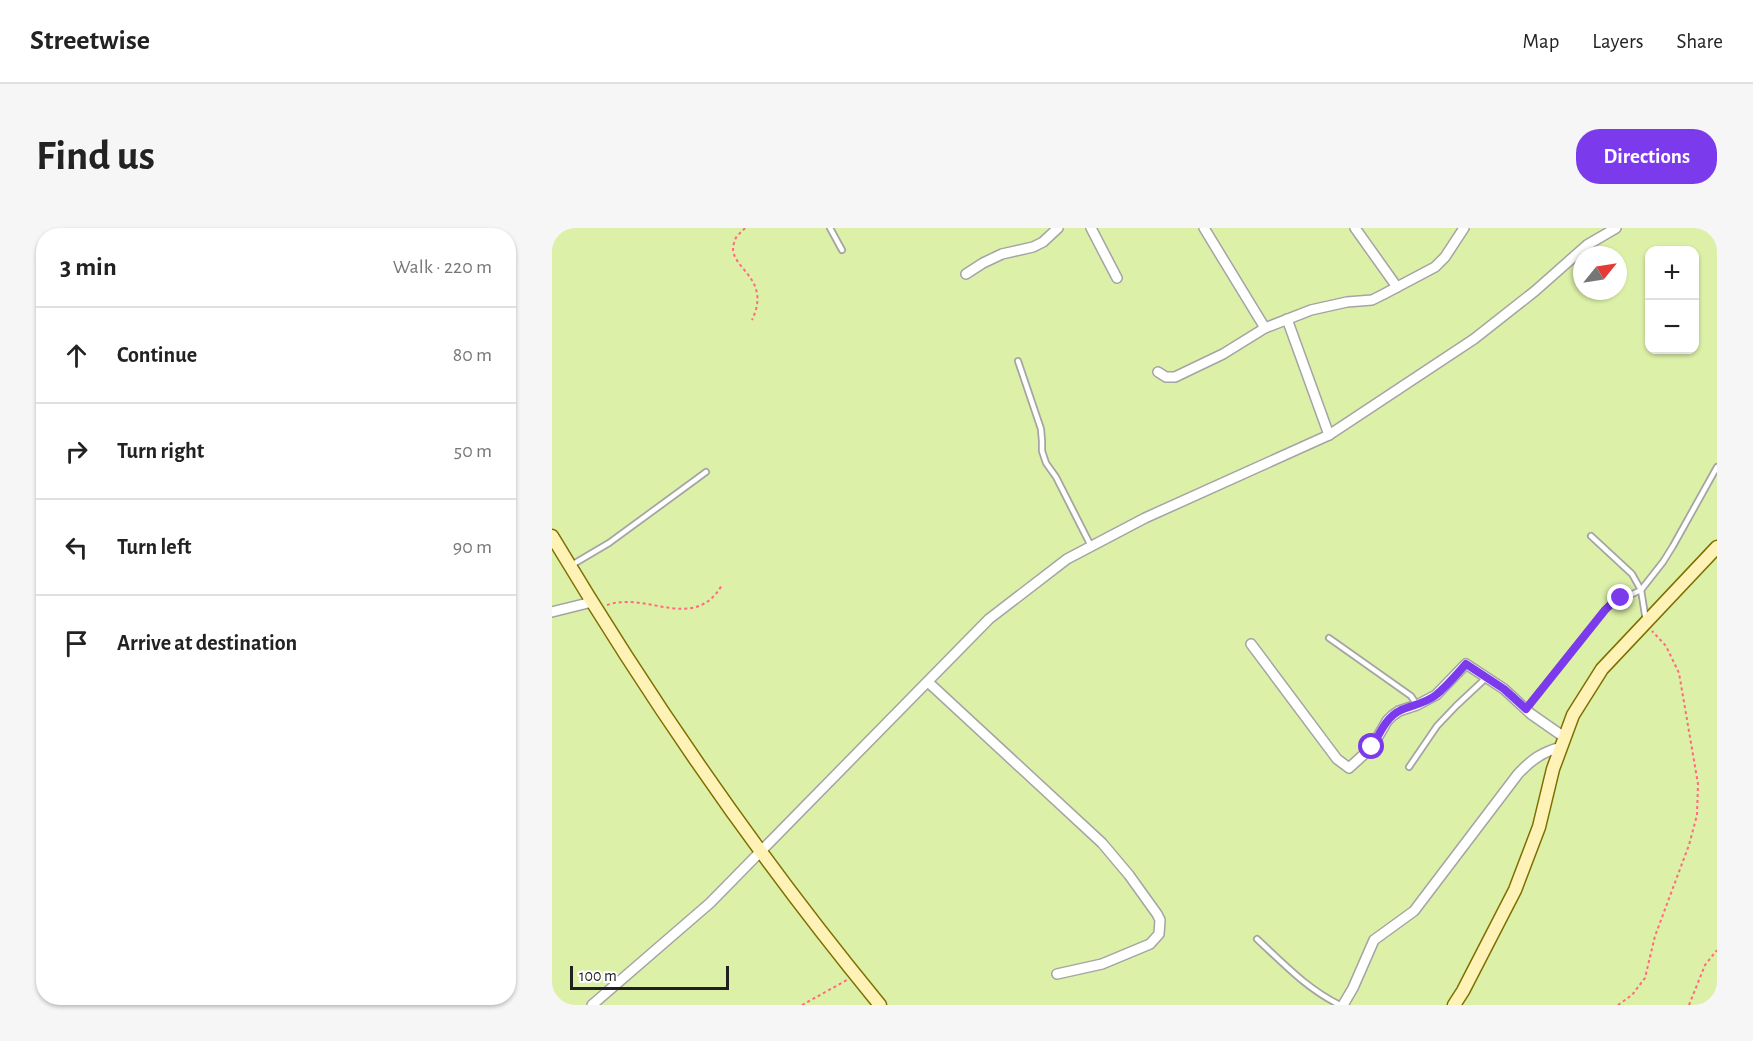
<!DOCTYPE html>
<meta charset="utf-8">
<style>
:root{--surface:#fff;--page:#f6f6f6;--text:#222;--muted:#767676;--line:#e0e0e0;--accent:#7c3aed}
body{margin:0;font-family:"Alegreya Sans",sans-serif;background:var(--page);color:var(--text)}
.controls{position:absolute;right:18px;top:18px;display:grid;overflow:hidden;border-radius:12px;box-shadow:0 2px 4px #0004}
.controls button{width:54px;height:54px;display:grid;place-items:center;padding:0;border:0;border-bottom:2px solid var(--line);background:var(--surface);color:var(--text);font:30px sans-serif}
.compass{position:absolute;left:1021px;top:18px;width:54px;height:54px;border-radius:50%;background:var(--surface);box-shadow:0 2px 4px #0004;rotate:60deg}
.scale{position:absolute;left:18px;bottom:15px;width:159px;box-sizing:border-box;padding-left:6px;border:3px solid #202020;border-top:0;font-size:16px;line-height:21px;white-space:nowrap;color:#202020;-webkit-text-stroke:4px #fff;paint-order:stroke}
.stop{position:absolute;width:18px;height:18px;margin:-14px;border:4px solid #7c3aed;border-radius:50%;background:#fff}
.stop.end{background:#7c3aed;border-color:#fff;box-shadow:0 2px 6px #0008}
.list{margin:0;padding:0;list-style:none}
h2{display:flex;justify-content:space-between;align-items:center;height:78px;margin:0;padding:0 24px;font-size:26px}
h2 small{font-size:20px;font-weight:400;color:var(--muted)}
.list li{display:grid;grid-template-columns:39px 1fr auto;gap:18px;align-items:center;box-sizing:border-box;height:96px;padding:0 24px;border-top:2px solid var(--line)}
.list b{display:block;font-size:22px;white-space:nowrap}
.list em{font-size:20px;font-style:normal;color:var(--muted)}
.icon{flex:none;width:33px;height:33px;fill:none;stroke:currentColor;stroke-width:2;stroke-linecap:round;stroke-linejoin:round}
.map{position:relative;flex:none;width:1165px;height:777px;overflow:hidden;border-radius:24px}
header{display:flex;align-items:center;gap:36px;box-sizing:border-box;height:84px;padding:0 30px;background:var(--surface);border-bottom:2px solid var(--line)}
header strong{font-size:28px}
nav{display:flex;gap:33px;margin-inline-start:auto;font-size:21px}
.intro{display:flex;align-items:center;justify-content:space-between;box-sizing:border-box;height:144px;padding:0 36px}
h1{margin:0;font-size:42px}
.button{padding:15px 27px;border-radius:24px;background:var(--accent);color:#fff;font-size:21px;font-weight:700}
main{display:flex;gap:36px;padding:0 36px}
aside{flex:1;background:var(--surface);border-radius:24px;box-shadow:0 2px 4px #0004}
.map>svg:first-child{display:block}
</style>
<header>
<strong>Streetwise</strong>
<nav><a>Map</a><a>Layers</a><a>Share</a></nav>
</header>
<div class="intro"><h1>Find us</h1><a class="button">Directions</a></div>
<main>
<aside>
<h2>3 min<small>Walk · 220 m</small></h2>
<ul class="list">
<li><svg class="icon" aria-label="ahead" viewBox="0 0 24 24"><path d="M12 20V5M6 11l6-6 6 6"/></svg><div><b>Continue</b></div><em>80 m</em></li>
<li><svg class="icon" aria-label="right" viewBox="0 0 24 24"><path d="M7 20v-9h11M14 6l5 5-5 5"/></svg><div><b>Turn right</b></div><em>50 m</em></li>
<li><svg class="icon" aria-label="left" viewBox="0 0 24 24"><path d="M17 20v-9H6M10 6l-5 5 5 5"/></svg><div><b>Turn left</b></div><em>90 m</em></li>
<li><svg class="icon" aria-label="arrive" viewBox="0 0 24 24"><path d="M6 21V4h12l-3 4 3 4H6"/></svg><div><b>Arrive at destination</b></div></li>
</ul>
</aside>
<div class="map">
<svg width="1165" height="777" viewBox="0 0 1165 777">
<rect width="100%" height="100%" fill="#f2ebe6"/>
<path fill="#dcf0a8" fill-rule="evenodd" d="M0,0H1165V777H0ZM1098,22H1142V122H1098ZM1030,27H1066V63H1030Z"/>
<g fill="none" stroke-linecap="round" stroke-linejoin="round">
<g stroke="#a4a4a4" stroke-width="8">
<g id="lane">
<path d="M278,0L290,22"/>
<path d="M466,133L489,201L490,213V223L494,235L504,249L539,318"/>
<path d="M1039,308L1080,346L1089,362L1094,393"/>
<path d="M18,338L57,315L154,244"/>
<path d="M777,410L859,468L865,477"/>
<path d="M974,481L1053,382L1065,371L1074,369L1089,362L1111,334L1121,318L1165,239"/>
<path d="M857,539L885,498L904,478L935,449"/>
<path d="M705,711C732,736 755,761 788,777"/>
</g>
</g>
<g stroke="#a4a4a4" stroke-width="12">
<g id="street">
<path d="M539,0L565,50"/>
<path d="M652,0L713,100"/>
<path d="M803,0L845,59"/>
<path d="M414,46L431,35L450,26L481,19L491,14L506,0"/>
<path d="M735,91L777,207"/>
<path d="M606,144L614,149H623L671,126L713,100L759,82L795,74L820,72L832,66L883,39L893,29L912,0"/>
<path d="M0,384L40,374"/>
<path d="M699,416L785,531L797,540L820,519L835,493L840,488L847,483L865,477L884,467L914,436L952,461L979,486L1012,509"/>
<path d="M376,454L550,615L577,647L605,686L608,692L607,706L598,716L550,736L505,746"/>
<path d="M40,777L158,675L437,391L515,331L593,290L777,207L922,111L983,63L1035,17L1064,0"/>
<path d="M791,777L801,760L822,712L862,683L966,546C979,532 990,524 1009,519"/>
</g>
</g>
<g stroke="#7f6f00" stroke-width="15">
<g id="secondary">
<path d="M0,308C98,472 207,630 328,777"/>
<path d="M902,777L911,763L963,662L987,599L1001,541L1021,487L1050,441L1165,319"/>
</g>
</g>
<g stroke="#ff6a7e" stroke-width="2" stroke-dasharray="3 3" stroke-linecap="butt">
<path d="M193,0C189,5 183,8 182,15C174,40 221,48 200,92"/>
<path d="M55,377C95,363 142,405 170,357"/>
<path d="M250,777L295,752"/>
<path d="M1066,777L1080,767L1093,750L1103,708L1137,617L1145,587L1146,556L1127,445L1114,418L1100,403"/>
<path d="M1137,777L1153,737L1165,722"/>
</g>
<use href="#lane" stroke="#fff" stroke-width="4.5"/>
<use href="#street" stroke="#fff" stroke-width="9"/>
<use href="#secondary" stroke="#fff2b7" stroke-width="12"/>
</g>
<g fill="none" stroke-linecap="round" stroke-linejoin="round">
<path stroke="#7c3aed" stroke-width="8" d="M820,519C828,505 834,489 849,482C861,477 874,475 884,467C895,458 905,446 914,436L952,461L974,481L1053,382L1060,375L1069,370"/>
</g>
</svg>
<div class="controls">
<button>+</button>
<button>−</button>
</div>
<svg class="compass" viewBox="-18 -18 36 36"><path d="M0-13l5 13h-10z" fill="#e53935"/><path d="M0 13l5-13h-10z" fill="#767676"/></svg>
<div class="scale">100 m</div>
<div class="stop" style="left:820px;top:519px"></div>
<div class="stop end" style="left:1069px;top:370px"></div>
</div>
</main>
